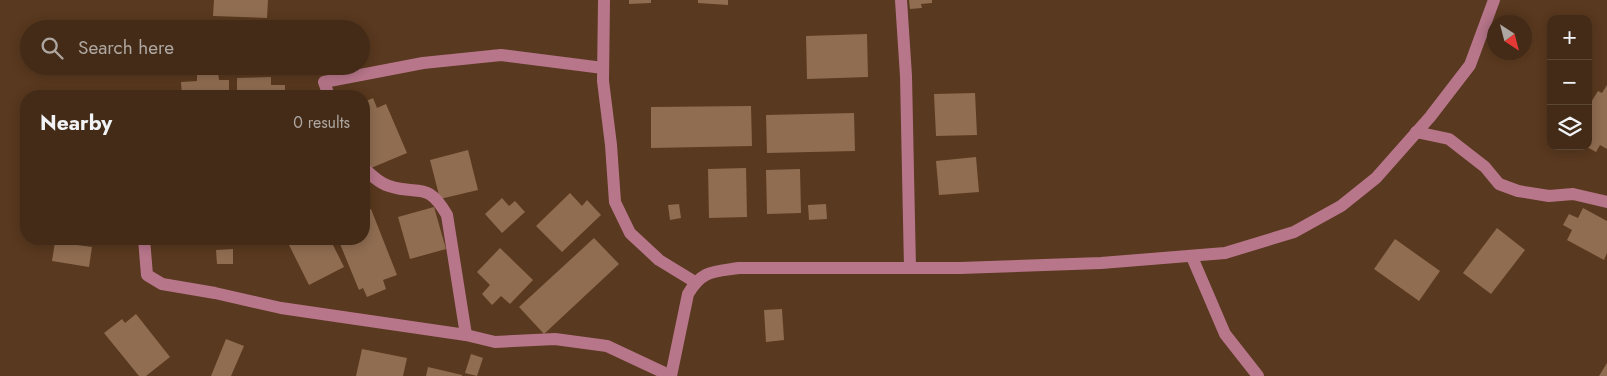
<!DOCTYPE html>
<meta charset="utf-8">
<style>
:root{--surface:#432b17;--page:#4d3724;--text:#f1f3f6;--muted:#afa7a1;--line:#5b4736}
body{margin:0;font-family:Jost,sans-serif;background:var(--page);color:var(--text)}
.controls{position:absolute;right:15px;top:15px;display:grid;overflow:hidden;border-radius:10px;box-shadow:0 2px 12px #0003}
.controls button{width:45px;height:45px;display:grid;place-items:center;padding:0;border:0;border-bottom:1px solid var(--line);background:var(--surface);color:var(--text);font:25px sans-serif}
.compass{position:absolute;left:1487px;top:15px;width:45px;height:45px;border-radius:50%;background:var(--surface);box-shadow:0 2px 12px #0003;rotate:144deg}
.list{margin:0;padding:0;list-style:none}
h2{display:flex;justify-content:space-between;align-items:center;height:65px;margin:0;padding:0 20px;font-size:21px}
h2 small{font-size:16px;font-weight:400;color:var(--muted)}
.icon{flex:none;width:28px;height:28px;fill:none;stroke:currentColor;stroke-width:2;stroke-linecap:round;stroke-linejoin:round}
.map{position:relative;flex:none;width:1607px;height:376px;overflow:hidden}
.search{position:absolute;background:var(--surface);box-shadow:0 2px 12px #0003;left:20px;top:20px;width:350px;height:55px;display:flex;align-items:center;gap:12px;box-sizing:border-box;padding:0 18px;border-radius:28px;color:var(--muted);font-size:19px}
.panel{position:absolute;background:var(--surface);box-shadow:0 2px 12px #0003;left:20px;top:90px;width:350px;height:155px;border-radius:20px}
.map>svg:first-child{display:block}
</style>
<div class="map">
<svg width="1607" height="376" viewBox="0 0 1607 376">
<rect width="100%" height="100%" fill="#59391f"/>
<g fill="#906d51">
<path d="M214,0H268L267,18L213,16Z"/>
<path d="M629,0H651V3L629,4Z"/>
<path d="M698,0H728V5L698,3Z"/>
<path d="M909,0H932V3L921,4L922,8L910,9Z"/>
<path d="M867,34L868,77L807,79L806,36Z"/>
<path d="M218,72L219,80H229V96H182L181,82L197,81V74Z"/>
<path d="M271,77V85H285V96H237V78Z"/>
<path d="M1607,85V149L1600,145L1596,152L1585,146H1588V107L1598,91L1602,93Z"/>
<path d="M975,93L977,135L936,136L934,94Z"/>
<path d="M373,98L377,108L386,104L407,153L371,168L364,151V102Z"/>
<path d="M751,106L752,146L651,148V107Z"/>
<path d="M854,113L855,151L767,153L766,115Z"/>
<path d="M468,150L478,190L440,199L430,160Z"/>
<path d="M976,157L979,192L939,195L936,161Z"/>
<path d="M746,168L747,217L709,218L708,169Z"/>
<path d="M800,169L801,213L767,214L766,170Z"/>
<path d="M570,193L582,206L587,200L601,215L562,252L536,226Z"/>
<path d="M502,198L509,206L515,201L525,212L502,233L485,214Z"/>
<path d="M679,204L681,218L670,220L668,205Z"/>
<path d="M826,204L827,219L809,220L808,205Z"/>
<path d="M434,207L446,249L410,259L398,217Z"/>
<path d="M1583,208L1607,221V253L1604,260L1567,240L1572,230L1563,225L1569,214L1578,218Z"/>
<path d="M371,209L397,275L383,280L386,289L367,297L363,288L359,290L338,239H364V212Z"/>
<path d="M1497,228L1525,250L1491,294L1463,273Z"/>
<path d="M594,238L619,264L544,334L519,307Z"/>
<path d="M286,239H330L344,267L309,285Z"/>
<path d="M1395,239L1440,271L1419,301L1374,269Z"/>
<path d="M55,242L92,247L89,267L52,261Z"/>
<path d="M500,248L533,280L510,304L501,296L492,305L482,294L490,285L477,272Z"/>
<path d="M233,249V264H217L216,250Z"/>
<path d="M782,309L784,340L766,342L764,310Z"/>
<path d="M136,314L170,357L146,376H139L104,333L122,319L125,323Z"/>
<path d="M226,339L244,346L231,376H211Z"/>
<path d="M362,349L407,358L403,376H356Z"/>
<path d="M471,354L483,358L477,376L465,373Z"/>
<path d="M1607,363V376H1599Z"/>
<path d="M428,367L462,375V376H426Z"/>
</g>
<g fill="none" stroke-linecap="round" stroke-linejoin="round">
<g stroke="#b8768b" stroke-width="12">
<path d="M604,0L603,81L611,145L615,202L630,233L659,260L695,282"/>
<path d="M901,0L906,76L910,268"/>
<path d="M329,96L324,82L423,63L501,55L603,68"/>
<path d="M1416,132L1449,139L1485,167L1499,184L1518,191L1549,196L1573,194L1607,202"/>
<path d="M364,168C371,175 379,183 389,186C419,196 427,180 447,215L466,335"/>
<path d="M144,239L147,275L162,284L215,293L281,308L466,335L495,342L555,339L607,346L671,376"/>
<path d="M1192,257L1225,334L1258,376"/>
<path d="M671,376L688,294C702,270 713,272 739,268H960L1101,263L1225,253L1294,232L1341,206L1376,178L1430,117L1470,65L1494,0"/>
</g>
</g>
</svg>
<div class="controls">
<button>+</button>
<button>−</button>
<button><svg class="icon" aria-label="layers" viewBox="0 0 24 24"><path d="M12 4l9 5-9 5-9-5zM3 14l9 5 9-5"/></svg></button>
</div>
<svg class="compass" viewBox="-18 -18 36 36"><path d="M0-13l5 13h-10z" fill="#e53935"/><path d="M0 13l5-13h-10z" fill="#afa7a1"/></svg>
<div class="search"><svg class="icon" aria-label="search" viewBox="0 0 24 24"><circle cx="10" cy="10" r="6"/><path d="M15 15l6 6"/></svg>Search here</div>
<section class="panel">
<h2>Nearby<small>0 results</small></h2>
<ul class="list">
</ul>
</section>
</div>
